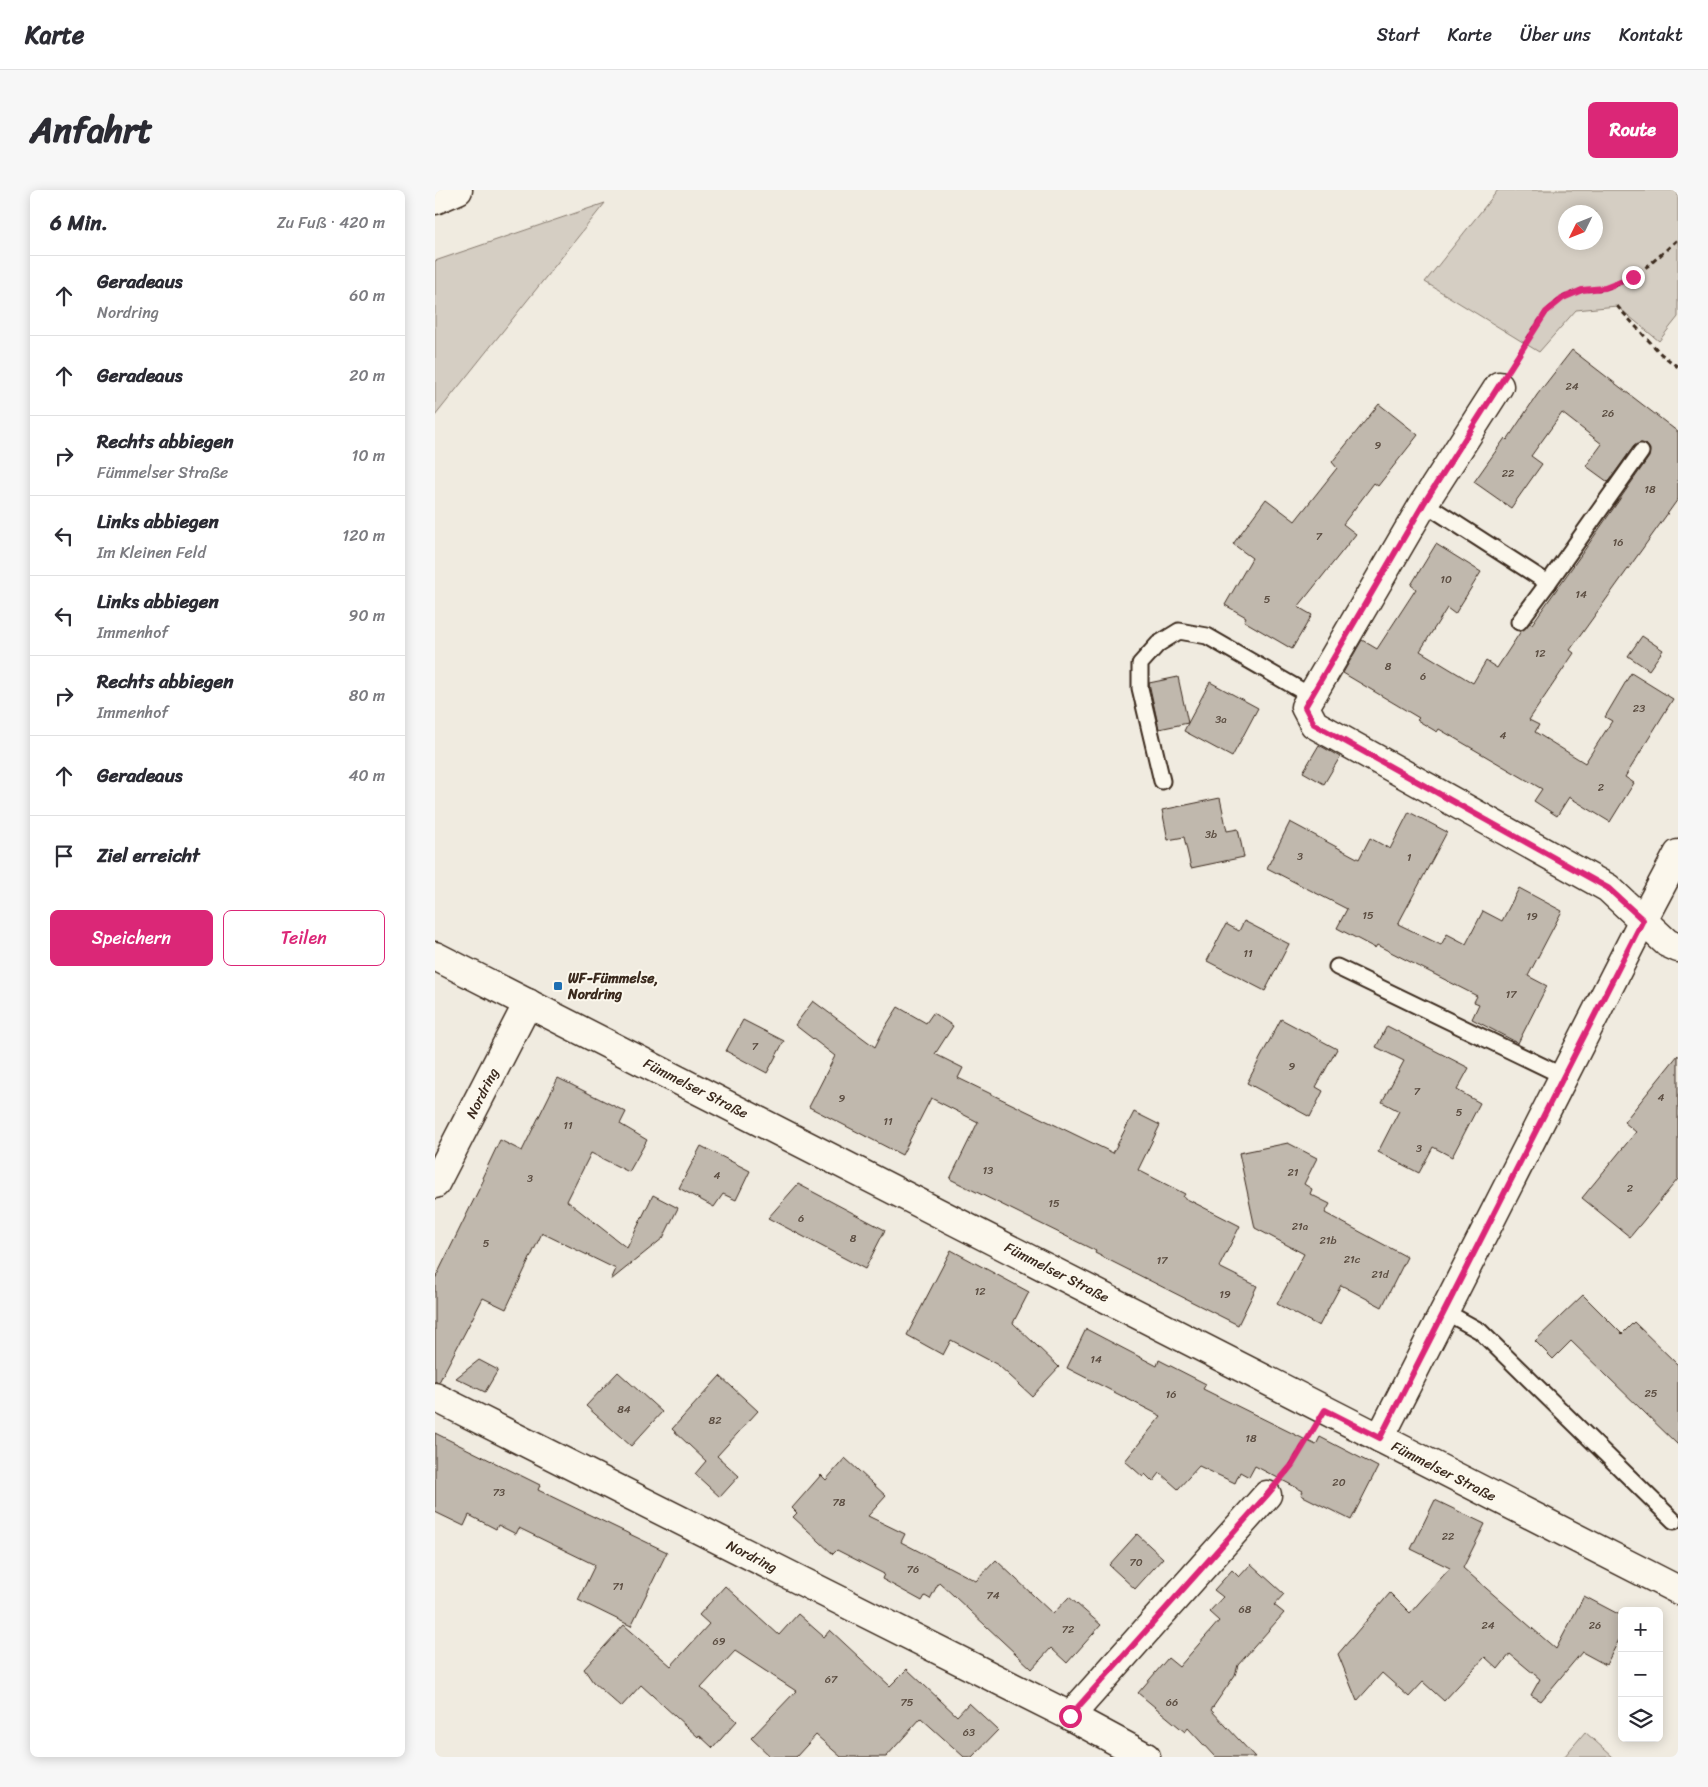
<!DOCTYPE html>
<html lang="de">
<meta charset="utf-8">
<style>
:root{--surface:#fff;--page:#f7f7f7;--text:#2b2b33;--muted:#7c7c81;--line:#e1e1e2;--accent:#db2777}
body{margin:0;font-family:Sriracha,sans-serif;background:var(--page);color:var(--text)}
.controls{position:absolute;right:15px;bottom:15px;display:grid;overflow:hidden;border-radius:8px;box-shadow:0 2px 12px #0003}
.controls button{width:45px;height:45px;display:grid;place-items:center;padding:0;border:0;border-bottom:1px solid var(--line);background:var(--surface);color:var(--text);font:25px sans-serif}
.compass{position:absolute;left:1123px;top:15px;width:45px;height:45px;border-radius:50%;background:var(--surface);box-shadow:0 2px 12px #0003;rotate:227deg}
.stop{position:absolute;width:15px;height:15px;margin:-11px;border:4px solid #db2777;border-radius:50%;background:#fff}
.stop.end{background:#db2777;border-color:#fff;box-shadow:0 1px 5px #0008}
.list{margin:0;padding:0;list-style:none}
h2{display:flex;justify-content:space-between;align-items:center;height:65px;margin:0;padding:0 20px;font-size:21px}
h2 small{font-size:16px;font-weight:400;color:var(--muted)}
.list li{display:grid;grid-template-columns:32px 1fr auto;gap:15px;align-items:center;box-sizing:border-box;height:80px;padding:0 20px;border-top:1px solid var(--line)}
.list b{display:block;font-size:19px;white-space:nowrap}
.list p{margin:0;font-size:16px;white-space:nowrap;color:var(--muted)}
.list em{font-size:16px;font-style:normal;color:var(--muted)}
.actions{display:flex;gap:10px;padding:15px 20px}
.actions a{flex:1;padding:11px 0;border:1px solid var(--accent);border-radius:8px;text-align:center;font-size:18px;color:var(--accent)}
.actions .main{background:var(--accent);color:#fff}
.icon{flex:none;width:28px;height:28px;fill:none;stroke:currentColor;stroke-width:2;stroke-linecap:round;stroke-linejoin:round}
.map{position:relative;flex:none;width:1243px;height:1567px;overflow:hidden;border-radius:8px}
header{display:flex;align-items:center;gap:30px;box-sizing:border-box;height:70px;padding:0 25px;background:var(--surface);border-bottom:1px solid var(--line)}
header strong{font-size:24px}
nav{display:flex;gap:28px;margin-inline-start:auto;font-size:18px}
.intro{display:flex;align-items:center;justify-content:space-between;box-sizing:border-box;height:120px;padding:0 30px}
h1{margin:0;font-size:35px}
.button{padding:12px 22px;border-radius:8px;background:var(--accent);color:#fff;font-size:18px;font-weight:700}
main{display:flex;gap:30px;padding:0 30px}
aside{flex:1;background:var(--surface);border-radius:8px;box-shadow:0 2px 12px #0003}
.map>svg:first-child{display:block}
</style>
<header>
<strong>Karte</strong>
<nav><a>Start</a><a>Karte</a><a>Über uns</a><a>Kontakt</a></nav>
</header>
<div class="intro"><h1>Anfahrt</h1><a class="button">Route</a></div>
<main>
<aside>
<h2>6 Min.<small>Zu Fuß · 420 m</small></h2>
<ul class="list">
<li><svg class="icon" aria-label="ahead" viewBox="0 0 24 24"><path d="M12 20V5M6 11l6-6 6 6"/></svg><div><b>Geradeaus</b><p>Nordring</p></div><em>60 m</em></li>
<li><svg class="icon" aria-label="ahead" viewBox="0 0 24 24"><path d="M12 20V5M6 11l6-6 6 6"/></svg><div><b>Geradeaus</b></div><em>20 m</em></li>
<li><svg class="icon" aria-label="right" viewBox="0 0 24 24"><path d="M7 20v-9h11M14 6l5 5-5 5"/></svg><div><b>Rechts abbiegen</b><p>Fümmelser Straße</p></div><em>10 m</em></li>
<li><svg class="icon" aria-label="left" viewBox="0 0 24 24"><path d="M17 20v-9H6M10 6l-5 5 5 5"/></svg><div><b>Links abbiegen</b><p>Im Kleinen Feld</p></div><em>120 m</em></li>
<li><svg class="icon" aria-label="left" viewBox="0 0 24 24"><path d="M17 20v-9H6M10 6l-5 5 5 5"/></svg><div><b>Links abbiegen</b><p>Immenhof</p></div><em>90 m</em></li>
<li><svg class="icon" aria-label="right" viewBox="0 0 24 24"><path d="M7 20v-9h11M14 6l5 5-5 5"/></svg><div><b>Rechts abbiegen</b><p>Immenhof</p></div><em>80 m</em></li>
<li><svg class="icon" aria-label="ahead" viewBox="0 0 24 24"><path d="M12 20V5M6 11l6-6 6 6"/></svg><div><b>Geradeaus</b></div><em>40 m</em></li>
<li><svg class="icon" aria-label="arrive" viewBox="0 0 24 24"><path d="M6 21V4h12l-3 4 3 4H6"/></svg><div><b>Ziel erreicht</b></div></li>
</ul>
<div class="actions"><a class="main">Speichern</a><a>Teilen</a></div>
</aside>
<div class="map">
<svg width="1243" height="1567" viewBox="0 0 1243 1567">
<rect width="100%" height="100%" fill="#f0ebe0"/>
<filter id="ink" filterUnits="userSpaceOnUse"><feTurbulence type="fractalNoise" baseFrequency=".02" numOctaves="2"/><feDisplacementMap in="SourceGraphic" scale="10" xChannelSelector="R" yChannelSelector="G"/><feConvolveMatrix kernelMatrix="1 2 1 2 8 2 1 2 1" color-interpolation-filters="sRGB"/></filter>
<g filter="url(#ink)">
<g fill="#d5cec3" stroke="#887c70" fill-rule="evenodd">
<path d="M1063,0H1243V127L1224,151L1182,116L1141,120L1104,162L990,92ZM1160,22V52H1130V22Z"/>
<path d="M170,13L0,226V71Z"/>
<path d="M1150,1542L1178,1567H1129Z"/>
</g>
<g fill="#c0b8ad" stroke="#3b2a1e">
<path d="M1137,160L1243,242V309L1135,460L1139,463L1094,530L1104,535L1100,542L1150,573L1177,531L1170,527L1196,483L1238,509L1190,587L1199,593L1175,632L1134,607L1122,626L1099,611L1107,599L1004,539L1002,542L982,530L984,528L908,483L927,450L942,459L981,399L976,395L1001,354L1046,382L1020,424L1012,418L985,461L1038,493L1051,471L1062,478L1086,441L1095,433L1097,434L1153,355L1214,267L1215,259L1211,254L1206,253L1199,256L1173,292L1151,276L1167,254L1127,223L1096,266L1107,274L1076,318L1039,292L1070,248L1072,250L1102,205Z"/>
<path d="M944,214L983,245L943,296L939,293L908,334L921,344L863,417L877,425L857,459L809,431L811,427L790,415L817,368L798,354L831,309L860,331L902,278L897,272Z"/>
<path d="M1207,446L1228,460L1214,480L1193,466Z"/>
<path d="M743,487L753,533L775,492L823,518L797,567L749,541L753,533L724,539L714,493Z"/>
<path d="M884,555L905,567L889,594L868,582Z"/>
<path d="M785,608L792,641L803,639L809,667L756,678L749,647L733,650L727,620Z"/>
<path d="M974,622L1012,642L963,734L1006,755L1012,744L1031,754L1048,721L1067,731L1084,698L1127,721L1093,786L1112,796L1083,853L1037,829L1044,814L1039,812L1042,806L942,755L940,758L902,738L912,719L832,678L855,632L924,669L935,648L955,659Z"/>
<path d="M809,731L854,754L830,801L772,771L791,734L804,741Z"/>
<path d="M378,811L440,857L449,839L463,817L491,833L498,823L518,836L500,864L528,878L523,888L678,963L699,922L725,935L703,980L750,1004L748,1007L805,1036L784,1077L822,1096L803,1135L660,1063L661,1061L515,989L543,932L496,908L467,965L374,917L400,866L360,835Z"/>
<path d="M846,829L902,859L881,897L888,901L875,927L812,893Z"/>
<path d="M308,830L349,851L332,883L291,861Z"/>
<path d="M952,836L1034,878L1022,900L1045,913L1017,967L998,957L984,983L943,962L964,921L947,912L969,871L941,857Z"/>
<path d="M1243,865V989L1195,1047L1147,1008L1201,942L1189,932Z"/>
<path d="M123,888L191,922L185,934L212,950L194,982L156,963L132,1011L192,1058L218,1005L243,1018L228,1048L176,1090L181,1079L107,1043L71,1119L48,1108L4,1192H0V1089L49,989L47,988L65,950L87,961Z"/>
<path d="M853,953L882,968L869,994L877,999L875,1004L895,1014L890,1023L972,1067L947,1117L906,1095L884,1136L842,1114L869,1064L820,1038L804,963Z"/>
<path d="M266,956L315,981L301,1010L288,1004L279,1017L244,998Z"/>
<path d="M363,994L450,1040L430,1079L333,1028Z"/>
<path d="M516,1060L594,1102L578,1133L624,1177L597,1206L563,1175L516,1150L508,1165L472,1145Z"/>
<path d="M1148,1105L1187,1144L1199,1132L1243,1175V1255L1136,1151L1118,1169L1100,1151Z"/>
<path d="M651,1139L722,1176L724,1170L771,1194L768,1199L881,1255L885,1247L943,1277L916,1330L866,1305L868,1301L820,1276L814,1287L805,1282L800,1293L764,1276L743,1299L725,1283L718,1292L710,1284L708,1287L690,1271L726,1226L632,1178Z"/>
<path d="M44,1170L63,1180L50,1202L21,1188Z"/>
<path d="M183,1182L227,1222L196,1256L151,1216Z"/>
<path d="M285,1186L323,1221L282,1266L304,1286L285,1307L260,1284L271,1271L237,1239Z"/>
<path d="M0,1243L105,1295L103,1300L232,1362L196,1436L143,1410L160,1375L84,1338L81,1344L63,1335L61,1339L34,1325L29,1336L0,1322Z"/>
<path d="M410,1268L451,1306L433,1326L470,1344L466,1352L541,1391L561,1370L618,1424L634,1407L666,1435L632,1473L616,1458L597,1479L504,1392L495,1409L490,1406L487,1411L447,1389L449,1384L402,1360L398,1364L358,1327L362,1323L357,1318L386,1285L391,1290Z"/>
<path d="M1000,1310L1050,1334L1028,1378L1121,1459L1149,1406L1187,1426V1444L1171,1475L1147,1462L1106,1511L1096,1505L1105,1489L1075,1464L1063,1479L1050,1467L1009,1511L988,1492L974,1507L947,1483L922,1511L903,1464L955,1403L975,1423L1015,1378L976,1359Z"/>
<path d="M702,1344L728,1368L700,1399L674,1375Z"/>
<path d="M816,1374L849,1404L839,1415L849,1423L803,1475L800,1485L776,1520L820,1567H780L753,1538L750,1542L703,1503L733,1468L744,1477L784,1431L774,1422L788,1407L779,1400L797,1380L804,1387Z"/>
<path d="M290,1396L344,1445L363,1424L389,1447L395,1440L455,1496L472,1479L522,1526L534,1513L563,1540L537,1567H529L486,1528L451,1567H406L381,1545L361,1567H336L316,1548L361,1501L300,1461L266,1498L302,1531L278,1558L264,1545L263,1547L206,1495L186,1517L158,1492L149,1479L189,1435L236,1476L274,1434L264,1425Z"/>
</g>
<g fill="none" stroke-linecap="round" stroke-linejoin="round">
<g stroke="#3b2a1e" stroke-width="19">
<g id="service">
<path d="M989,313L1113,393L1084,432"/>
<path d="M1113,393L1206,262"/>
<path d="M727,591L705,498V474L723,454L744,441L772,446L876,506"/>
<path d="M902,777L1128,886"/>
<path d="M1009,1121L1045,1141L1239,1331"/>
</g>
</g>
<g stroke="#3b2a1e" stroke-width="31">
<g id="minor">
<path d="M1064,196L989,313L870,517L879,534L1173,698L1232,753L1243,758"/>
<path d="M0,994L93,813"/>
<path d="M0,1207L635,1526L711,1567"/>
<path d="M945,1248L1208,730L1243,664"/>
<path d="M635,1526L832,1305"/>
</g>
</g>
<g stroke="#3b2a1e" stroke-width="31">
<path id="tertiary" d="M0,766L1243,1400"/>
</g>
<g stroke="#3b2a1e" stroke-width="31">
<path id="motorway" d="M0,10L23,0"/>
</g>
<g stroke="#3b2a1e" stroke-width="3" stroke-dasharray="5 4" stroke-linecap="butt">
<path d="M1182,116L1226,164L1243,177"/>
<path d="M1079,172C1093,150 1105,123 1127,108C1144,97 1155,102 1171,98C1200,91 1222,68 1243,49"/>
<path d="M851,1283L874,1246"/>
</g>
<use href="#service" stroke="#fbf7ec" stroke-width="15"/>
<use href="#minor" stroke="#fbf7ec" stroke-width="28"/>
<use href="#tertiary" stroke="#fbf7ec" stroke-width="28"/>
<use href="#motorway" stroke="#fbf7ec" stroke-width="28"/>
</g>
</g>
<g fill="none" stroke-linecap="round" stroke-linejoin="round" filter="url(#ink)">
<path stroke="#db2777" stroke-width="6" d="M635,1526L832,1305L857,1275L890,1220L945,1248L1208,730L1173,698L879,534L870,517L989,313L1111,122L1128,108L1147,100L1170,98L1198,87"/>
</g>
<rect fill="#1f6fb2" stroke="#fbf7ec" stroke-width="2" x="118" y="791" width="10" height="10" rx="2.5"/>
<g text-anchor="middle" stroke-width="4" stroke-linejoin="round" paint-order="stroke">
<g font-size="11" fill="#5c4e42">
<text x="1137" y="200">24</text>
<text x="1173" y="227">26</text>
<text x="943" y="259">9</text>
<text x="1073" y="287">22</text>
<text x="1215" y="303">18</text>
<text x="884" y="350">7</text>
<text x="1183" y="356">16</text>
<text x="1011" y="393">10</text>
<text x="1146" y="408">14</text>
<text x="832" y="413">5</text>
<text x="1105" y="467">12</text>
<text x="953" y="480">8</text>
<text x="988" y="490">6</text>
<text x="1204" y="522">23</text>
<text x="786" y="533">3a</text>
<text x="1068" y="549">4</text>
<text x="1166" y="601">2</text>
<text x="776" y="648">3b</text>
<text x="865" y="670">3</text>
<text x="974" y="671">1</text>
<text x="933" y="729">15</text>
<text x="1097" y="730">19</text>
<text x="813" y="767">11</text>
<text x="1076" y="808">17</text>
<text x="320" y="860">7</text>
<text x="857" y="880">9</text>
<text x="982" y="905">7</text>
<text x="1226" y="911">4</text>
<text x="407" y="912">9</text>
<text x="1024" y="926">5</text>
<text x="453" y="935">11</text>
<text x="133" y="939">11</text>
<text x="984" y="962">3</text>
<text x="553" y="984">13</text>
<text x="858" y="986">21</text>
<text x="282" y="989">4</text>
<text x="95" y="992">3</text>
<text x="1195" y="1002">2</text>
<text x="619" y="1017">15</text>
<text x="366" y="1032">6</text>
<text x="865" y="1040">21a</text>
<text x="418" y="1052">8</text>
<text x="893" y="1054">21b</text>
<text x="51" y="1057">5</text>
<text x="917" y="1073">21c</text>
<text x="727" y="1074">17</text>
<text x="945" y="1088">21d</text>
<text x="545" y="1105">12</text>
<text x="790" y="1108">19</text>
<text x="661" y="1173">14</text>
<text x="1216" y="1207">25</text>
<text x="736" y="1208">16</text>
<text x="189" y="1223">84</text>
<text x="280" y="1234">82</text>
<text x="816" y="1252">18</text>
<text x="904" y="1296">20</text>
<text x="64" y="1306">73</text>
<text x="404" y="1316">78</text>
<text x="1013" y="1350">22</text>
<text x="701" y="1376">70</text>
<text x="478" y="1383">76</text>
<text x="183" y="1400">71</text>
<text x="558" y="1409">74</text>
<text x="810" y="1423">68</text>
<text x="1053" y="1439">24</text>
<text x="1160" y="1439">26</text>
<text x="633" y="1443">72</text>
<text x="284" y="1455">69</text>
<text x="396" y="1493">67</text>
<text x="472" y="1516">75</text>
<text x="737" y="1516">66</text>
<text x="534" y="1546">63</text>
</g>
<g font-size="14" font-weight="bold" fill="#3b2a1e" stroke="#fbf7ec" text-anchor="start">
<text x="133" y="793">WF-Fümmelse,<tspan x="133" dy="16">Nordring</tspan></text>
</g>
<g font-size="14" fill="#3b2a1e" stroke="#fbf7ec">
<text transform="translate(261 898) rotate(27)" y="5">Fümmelser Straße</text>
<text transform="translate(47 903) rotate(-63)" y="5">Nordring</text>
<text transform="translate(622 1082) rotate(27)" y="5">Fümmelser Straße</text>
<text transform="translate(1009 1281) rotate(27)" y="5">Fümmelser Straße</text>
<text transform="translate(317 1366) rotate(27)" y="5">Nordring</text>
</g>
</g>
</svg>
<div class="controls">
<button>+</button>
<button>−</button>
<button><svg class="icon" aria-label="layers" viewBox="0 0 24 24"><path d="M12 4l9 5-9 5-9-5zM3 14l9 5 9-5"/></svg></button>
</div>
<svg class="compass" viewBox="-18 -18 36 36"><path d="M0-13l5 13h-10z" fill="#e53935"/><path d="M0 13l5-13h-10z" fill="#7c7c81"/></svg>
<div class="stop" style="left:635px;top:1526px"></div>
<div class="stop end" style="left:1198px;top:87px"></div>
</div>
</main>
